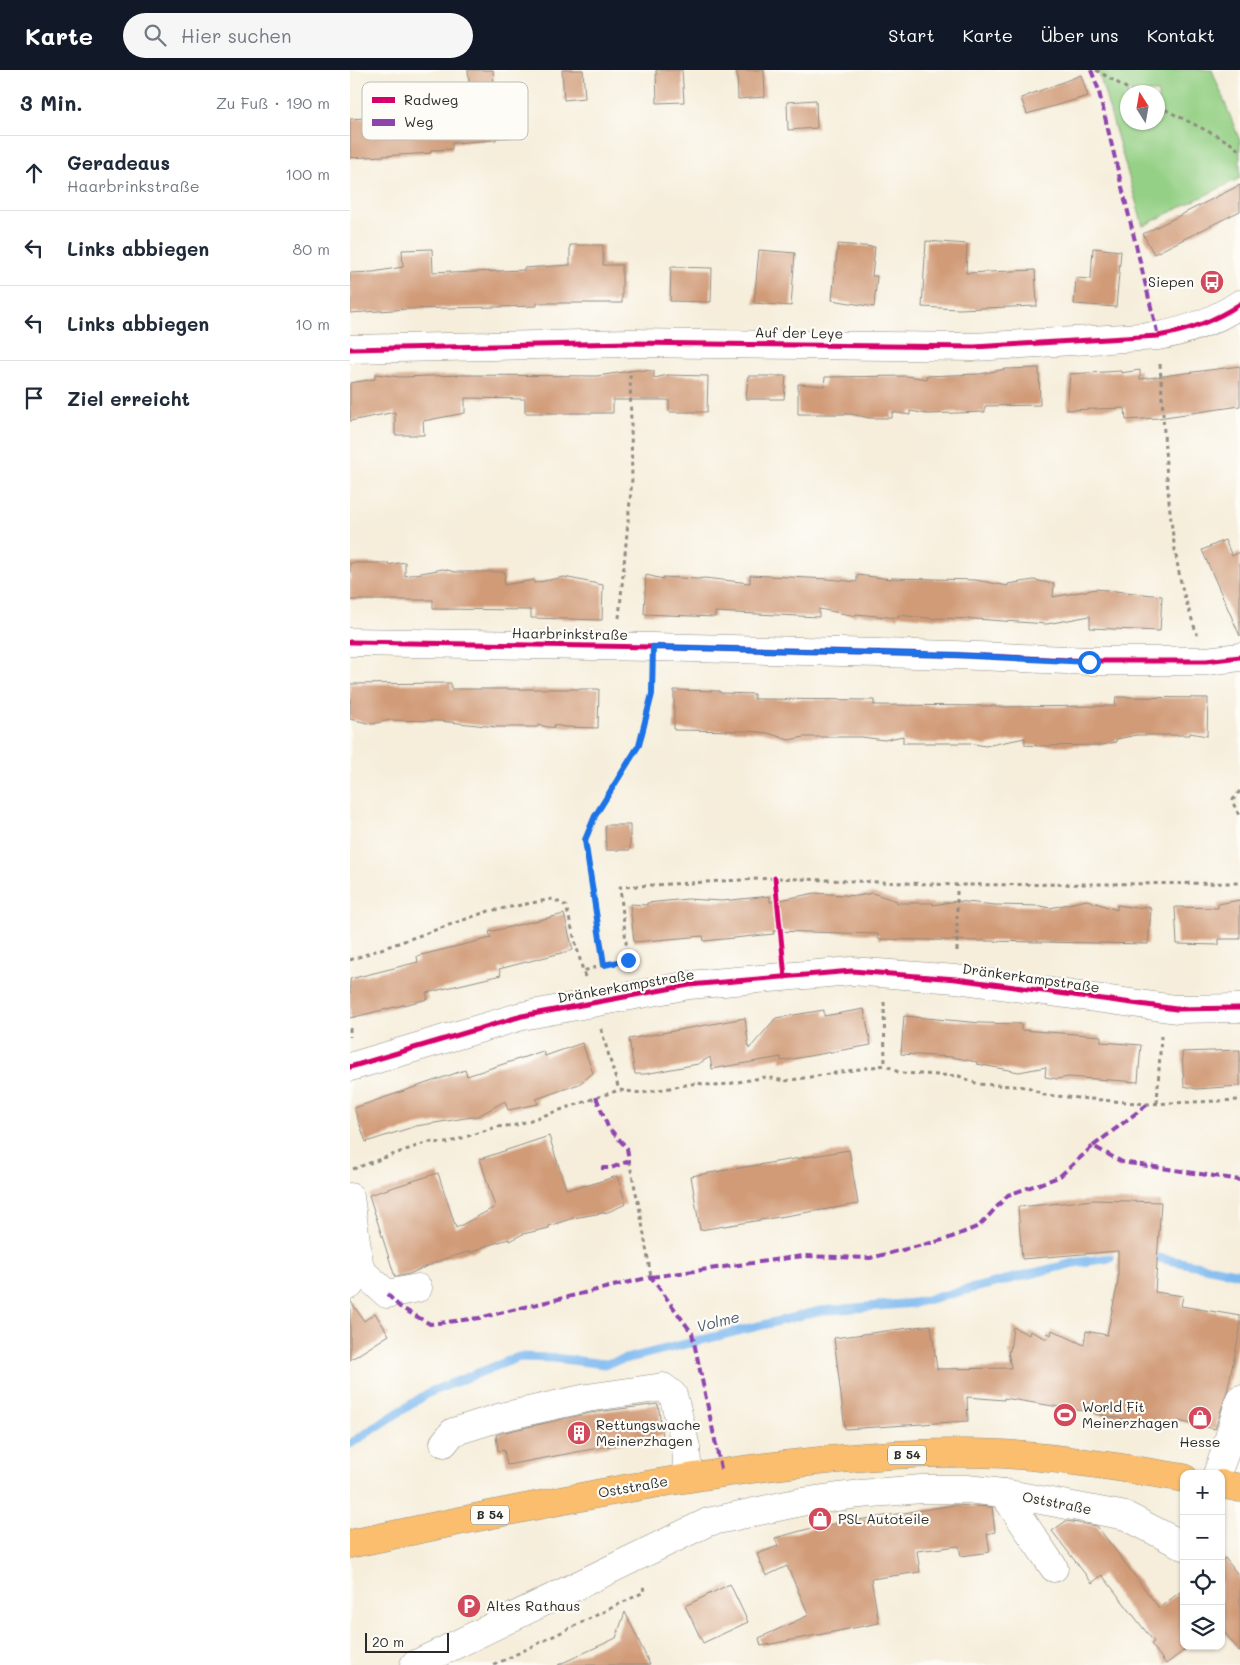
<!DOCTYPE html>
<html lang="de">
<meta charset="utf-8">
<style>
:root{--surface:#fff;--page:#f6f6f7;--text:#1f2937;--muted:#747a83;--line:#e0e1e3;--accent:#111827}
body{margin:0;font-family:Mali,sans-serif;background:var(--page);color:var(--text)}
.controls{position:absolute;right:15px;bottom:15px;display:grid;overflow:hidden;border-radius:10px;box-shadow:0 1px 4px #0004}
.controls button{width:45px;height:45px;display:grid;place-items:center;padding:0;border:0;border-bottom:1px solid var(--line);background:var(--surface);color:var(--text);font:25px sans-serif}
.compass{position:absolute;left:770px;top:15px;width:45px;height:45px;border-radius:50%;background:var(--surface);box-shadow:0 1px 4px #0004;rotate:349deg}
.scale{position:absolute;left:15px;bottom:12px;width:84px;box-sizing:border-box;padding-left:5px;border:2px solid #2b2b2b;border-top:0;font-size:14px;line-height:18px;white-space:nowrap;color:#2b2b2b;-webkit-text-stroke:4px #fdfcf7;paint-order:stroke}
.stop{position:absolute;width:15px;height:15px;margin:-11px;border:4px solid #1a73e8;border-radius:50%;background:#fff}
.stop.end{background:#1a73e8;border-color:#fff;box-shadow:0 1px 5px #0008}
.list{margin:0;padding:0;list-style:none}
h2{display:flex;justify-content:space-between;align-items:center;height:65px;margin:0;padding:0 20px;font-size:21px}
h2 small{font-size:16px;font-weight:400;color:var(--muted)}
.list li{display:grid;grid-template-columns:32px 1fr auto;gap:15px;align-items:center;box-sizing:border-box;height:75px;padding:0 20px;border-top:1px solid var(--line)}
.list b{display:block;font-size:19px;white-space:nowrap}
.list p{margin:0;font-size:16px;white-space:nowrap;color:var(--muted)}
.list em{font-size:16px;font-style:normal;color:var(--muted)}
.icon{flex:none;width:28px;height:28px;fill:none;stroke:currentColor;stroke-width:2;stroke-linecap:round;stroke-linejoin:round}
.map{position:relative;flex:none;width:890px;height:1595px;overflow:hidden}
header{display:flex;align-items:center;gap:30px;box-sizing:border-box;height:70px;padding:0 25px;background:var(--accent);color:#fff}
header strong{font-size:24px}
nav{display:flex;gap:28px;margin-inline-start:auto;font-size:18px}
.search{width:350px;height:45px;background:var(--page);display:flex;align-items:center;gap:12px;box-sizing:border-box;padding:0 18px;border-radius:28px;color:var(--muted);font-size:19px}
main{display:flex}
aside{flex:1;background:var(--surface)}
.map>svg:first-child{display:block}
</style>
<header>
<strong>Karte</strong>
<div class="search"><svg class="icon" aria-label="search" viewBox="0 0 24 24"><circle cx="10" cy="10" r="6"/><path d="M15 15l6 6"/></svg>Hier suchen</div>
<nav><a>Start</a><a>Karte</a><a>Über uns</a><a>Kontakt</a></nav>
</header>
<main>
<aside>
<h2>3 Min.<small>Zu Fuß · 190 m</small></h2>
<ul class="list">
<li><svg class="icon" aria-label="ahead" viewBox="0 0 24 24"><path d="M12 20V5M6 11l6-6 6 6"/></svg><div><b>Geradeaus</b><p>Haarbrinkstraße</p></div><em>100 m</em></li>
<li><svg class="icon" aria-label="left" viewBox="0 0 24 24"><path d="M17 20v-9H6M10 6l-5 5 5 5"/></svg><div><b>Links abbiegen</b></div><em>80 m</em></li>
<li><svg class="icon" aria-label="left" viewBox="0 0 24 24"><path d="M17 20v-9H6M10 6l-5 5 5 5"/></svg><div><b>Links abbiegen</b></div><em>10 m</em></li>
<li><svg class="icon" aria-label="arrive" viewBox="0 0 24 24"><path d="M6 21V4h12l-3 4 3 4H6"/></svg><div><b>Ziel erreicht</b></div></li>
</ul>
</aside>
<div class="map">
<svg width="890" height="1595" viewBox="0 0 890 1595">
<rect width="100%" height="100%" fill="#fdfcf7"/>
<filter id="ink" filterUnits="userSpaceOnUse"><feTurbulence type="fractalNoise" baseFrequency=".02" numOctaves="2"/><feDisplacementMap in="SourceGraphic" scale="10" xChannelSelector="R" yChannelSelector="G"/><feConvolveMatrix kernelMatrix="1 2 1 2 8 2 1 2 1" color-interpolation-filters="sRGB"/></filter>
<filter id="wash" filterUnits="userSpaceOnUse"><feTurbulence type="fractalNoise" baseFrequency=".0096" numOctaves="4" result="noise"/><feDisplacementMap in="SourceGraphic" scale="20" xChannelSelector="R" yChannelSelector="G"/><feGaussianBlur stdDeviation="1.12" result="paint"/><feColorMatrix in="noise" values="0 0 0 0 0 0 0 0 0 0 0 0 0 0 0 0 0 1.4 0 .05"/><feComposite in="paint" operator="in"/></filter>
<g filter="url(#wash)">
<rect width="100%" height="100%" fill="#f6eedb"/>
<path fill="#94d085" stroke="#607e58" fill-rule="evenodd" d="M748,0H862L890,71V108L793,156ZM778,22H808V52H778Z"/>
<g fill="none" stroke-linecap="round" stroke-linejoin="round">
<g stroke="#7eb9f0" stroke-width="9">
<path d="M809,1188L890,1204"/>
<path d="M0,1374L80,1322L169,1287L204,1288L255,1294L469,1241L564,1233L724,1193L760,1188"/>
</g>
</g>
<g id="blocks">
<g fill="#d19b78">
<path d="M118,0H143L146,44L170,43L172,67L146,68V70L102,73V79L81,80V83L0,88V49L79,44L78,24L120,21Z"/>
<path d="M212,0H233L235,28L214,30Z"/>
<path d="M306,0H332L334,32L307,33Z"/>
<path d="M387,0H414L415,27L388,29Z"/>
<path d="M731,5L738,26L677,44L671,28Z"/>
<path d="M466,30L467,58L438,60L437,32Z"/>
<path d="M890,115V141L804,184L793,164Z"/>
<path d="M576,171L617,174L616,203L685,200L687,236L608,239L572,237Z"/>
<path d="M488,174L525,177L522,206H527L524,237L482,230Z"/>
<path d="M220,175H253V195H272V233H187V236L57,239L0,243V203L23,202L53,197L52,180L82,179L83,202L101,201V203L174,200V198L220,195Z"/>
<path d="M743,178L771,181L766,237L724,234L726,208L741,209Z"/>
<path d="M409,180L445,183L441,236L404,233Z"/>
<path d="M321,197L362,198L361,232L320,231Z"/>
<path d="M890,296V336L808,348L776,350L775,338L717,340L720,304L771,301V303L790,300V309Z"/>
<path d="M689,298L690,335L635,336V342L577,344L560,341V345L542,342V348H520L501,344H448V314L474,316L475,307L557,306L577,309L576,306L630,304L656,299Z"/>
<path d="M287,300L304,301V308L318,305L358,306L357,342H319V330H263V343H175V329L115,328V343L73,351L74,365H45V342L0,351V313L25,309V304L50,307L114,305L247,306Z"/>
<path d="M398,306H436L434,329H396Z"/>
<path d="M875,470L882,486L890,482V566L852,480Z"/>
<path d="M55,492V506L93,499L105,502H155L154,515L184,510V513L214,507L253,515L252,550L181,548V540L83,539V530H0V493H39L38,495Z"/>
<path d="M296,505L313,509V507L347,509L354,508L400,513V505L478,509L507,512V505L541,509V508L626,510L658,516V514L684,510L704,514L703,527L746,519L812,526L810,561L740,558V546L697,554L625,549L586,548V549L548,545V548L506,544V546L469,539V547L365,542V547L294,544Z"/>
<path d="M101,613V619H249L248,658L215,657L204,655V658L188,655V657H146L90,651L40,650L22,654L0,649V614Z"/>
<path d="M324,620L370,621V623L404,624V629L524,630V635L645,636V637L765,636L766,627L858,628L857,666L840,663V665H787L766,669V672L752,675L690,676L675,675V668L635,676L620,673H553V666L534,670L512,667H454L439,670L418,663L397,661L324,660Z"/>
<path d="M255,755H280V780H256Z"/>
<path d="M465,823L508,826L522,823L547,831V833H583V835L607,831L645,835L690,836L700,838L737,830L767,840V835L786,838L800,836L799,839H801L798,874L528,869V864L423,861L424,864L354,871L353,866L284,872L280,834L297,835V833L337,829L372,831L420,826V832Z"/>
<path d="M890,830V869H869V875L827,874L825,837L868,838V834Z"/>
<path d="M214,844L223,880L149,899L151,905L76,923L78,929L0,948V909L68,892L67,886L141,868L139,862Z"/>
<path d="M514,939L521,975L431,991V987L362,999L360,987L348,994L295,1004H285L279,969L395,948L399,979L426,948L474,940V946Z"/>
<path d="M554,946L631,953L671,954V960L751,966V972L791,975L788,1012L718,1007L707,1009L695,1007L696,997L669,1002L627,994V992L602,987L551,984Z"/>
<path d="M232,973L243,1003L229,1014L186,1029L188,1034L158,1040L155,1031L128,1046L66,1056L16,1072L4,1038L115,1000L117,1006L193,981L195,986Z"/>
<path d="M890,980V1016L846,1019L834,1016L832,982Z"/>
<path d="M199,1066L216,1119L239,1115L267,1106L276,1134L258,1142L223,1148L199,1156V1158L173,1164L159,1171V1169L135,1176L121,1183V1181L94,1189L59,1204L45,1207L19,1125L88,1103L106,1158L145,1137L130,1089Z"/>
<path d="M499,1080L508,1134L350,1160L341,1106Z"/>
<path d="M744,1130L811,1132L805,1222L833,1226L831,1236L890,1246V1260L877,1322L865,1359L828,1351L827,1358L745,1344L746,1343L654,1328V1330L617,1327L618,1351L495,1359L484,1268L581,1255L587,1299L661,1298L658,1281H660L663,1257L679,1265L680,1261L697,1269L698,1263L701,1265L702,1260L734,1275L736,1261L757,1265L768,1212V1181L672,1189L668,1137Z"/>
<path d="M0,1230L14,1251L25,1243L39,1265L0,1290Z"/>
<path d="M308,1334L313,1366L157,1395L154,1380L148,1381L146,1365L155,1362L240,1343Z"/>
<path d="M604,1435L642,1437L645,1462L637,1464L640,1482L611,1486L609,1476L567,1481L570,1502L521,1509L529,1553L411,1576L409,1568L459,1545L437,1496L416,1506L407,1484L428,1476L425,1468L458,1459L483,1454Z"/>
<path d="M716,1451L747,1456L809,1538L834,1519V1576H840L816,1594L801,1574L804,1572L752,1505L742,1513L702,1461Z"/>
<path d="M875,1488L890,1507V1582L871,1558V1491Z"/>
<path d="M380,1514L398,1552L353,1573L335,1536Z"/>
<path d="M275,1542L300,1595H208L266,1568Z"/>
</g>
</g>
</g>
<g filter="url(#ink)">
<use href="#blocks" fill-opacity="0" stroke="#908c83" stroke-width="1"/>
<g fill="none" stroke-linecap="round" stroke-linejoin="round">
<g stroke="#908c83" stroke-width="29">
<g id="minor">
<path d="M0,279L280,273L624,277L808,266C837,261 866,250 890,234"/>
<path d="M0,572L303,577L605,585L739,591H856L890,587"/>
<path d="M0,997L172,946L339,915L502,901L606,909L826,939L890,938"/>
<path d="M0,1127L10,1200L0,1215"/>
<path d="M10,1200L37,1224L68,1218"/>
<path d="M94,1373L103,1362L151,1347L237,1328L313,1317L323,1325L331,1356L336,1378L338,1408"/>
<path d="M867,1404L874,1385L890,1329"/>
<path d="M653,1423L704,1498"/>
<path d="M64,1595L358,1452L451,1432L510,1424L572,1419H617L653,1423L776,1446L834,1476"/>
</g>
</g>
<g stroke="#908c83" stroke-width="29">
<g id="major">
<path d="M871,1414L890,1418"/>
<path d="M0,1474C138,1445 276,1415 416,1397C494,1387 575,1380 653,1384C713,1388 774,1398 834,1408"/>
</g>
</g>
<g stroke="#908c83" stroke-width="3" stroke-dasharray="4 4" stroke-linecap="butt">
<path d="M746,0L783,22"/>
<path d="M808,36L879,72L890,81"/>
<path d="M810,294C815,368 816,445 832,517C836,533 842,549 847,565"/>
<path d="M269,548L282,409L280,300"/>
<path d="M890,721L882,731L890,747"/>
<path d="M425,808L432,879"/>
<path d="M607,881V815"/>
<path d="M0,890L139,841L203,829L216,836L233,901"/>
<path d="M254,895L278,890L270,817L425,808L607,815L890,813"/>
<path d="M235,907L233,901L254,895L235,770L245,746L289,675L302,624V605"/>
<path d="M534,932L535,995"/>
<path d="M0,958V967"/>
<path d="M251,959L269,1020"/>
<path d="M807,1033L811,966"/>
<path d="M279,1091L290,1141L301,1207"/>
<path d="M3,1099L78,1072L97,1073L146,1057L166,1055L269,1020L292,1023L347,1013L366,1016L416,1007L435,1011L535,995L550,1003L609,1006L628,1014L678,1017L694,1025L798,1034L890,1030"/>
<path d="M144,1595L294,1522L293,1515"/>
</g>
<use href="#minor" stroke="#fff" stroke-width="28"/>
<use href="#major" stroke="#fabe6e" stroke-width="28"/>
<g stroke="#8e44ad" stroke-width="4" stroke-dasharray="8 4" stroke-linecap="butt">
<path d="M741,0L748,18L808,266"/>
<path d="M246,1027L258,1057L277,1078L279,1091L261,1098H251"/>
<path d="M743,1076L798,1034"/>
<path d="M301,1207L453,1186L520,1188L597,1169L629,1156L658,1125L709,1107L743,1076L772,1092L890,1110"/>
<path d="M37,1224L50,1237L80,1254L129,1248L301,1207L342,1263L372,1403"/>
</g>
<g stroke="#fdfcf7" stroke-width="8">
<g id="cycleway">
<path d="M0,279L280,273L624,277L808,266C837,261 866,250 890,234"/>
<path d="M0,572L303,577L605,585L739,591H856L890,587"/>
<path d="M425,808L435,907"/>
<path d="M0,997L172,946L339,915L502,901L606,909L826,939L890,938"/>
</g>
</g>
<use href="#cycleway" stroke="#d6006c" stroke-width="5"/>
</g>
</g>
<g fill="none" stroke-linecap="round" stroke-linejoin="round" filter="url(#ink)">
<path stroke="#1a73e8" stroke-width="6" d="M278,890L254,895L235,770L245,746L289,675L302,624L303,577L605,585L739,592"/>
</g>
<defs>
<g id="bus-disc" transform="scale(1.25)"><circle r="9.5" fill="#d1495b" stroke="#fdfcf7"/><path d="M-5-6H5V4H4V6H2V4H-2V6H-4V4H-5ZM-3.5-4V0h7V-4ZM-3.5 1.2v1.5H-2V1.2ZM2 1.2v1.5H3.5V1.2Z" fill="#fff"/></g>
<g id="stadium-disc" transform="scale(1.25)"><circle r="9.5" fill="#d1495b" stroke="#fdfcf7"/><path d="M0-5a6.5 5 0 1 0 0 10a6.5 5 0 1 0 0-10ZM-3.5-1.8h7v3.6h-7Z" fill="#fff"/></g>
<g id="shop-disc" transform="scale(1.25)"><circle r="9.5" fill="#d1495b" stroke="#fdfcf7"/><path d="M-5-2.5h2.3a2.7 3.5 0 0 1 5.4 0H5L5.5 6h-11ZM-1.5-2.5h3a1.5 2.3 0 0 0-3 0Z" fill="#fff"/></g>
<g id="building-disc" transform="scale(1.25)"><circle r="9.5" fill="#d1495b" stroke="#fdfcf7"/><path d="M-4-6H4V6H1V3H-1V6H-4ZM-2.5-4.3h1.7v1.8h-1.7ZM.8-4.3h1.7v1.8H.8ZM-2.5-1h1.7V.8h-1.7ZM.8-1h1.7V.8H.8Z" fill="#fff"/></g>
<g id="parking-disc" transform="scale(1.25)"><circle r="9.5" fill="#d1495b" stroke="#fdfcf7"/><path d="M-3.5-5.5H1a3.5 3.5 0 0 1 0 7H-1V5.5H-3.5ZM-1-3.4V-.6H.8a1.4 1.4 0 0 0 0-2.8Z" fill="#fff"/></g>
</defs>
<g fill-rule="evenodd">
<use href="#bus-disc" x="862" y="212"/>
<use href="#stadium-disc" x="715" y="1345"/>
<use href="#shop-disc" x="850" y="1348"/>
<use href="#building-disc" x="229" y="1363"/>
<use href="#shop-disc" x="470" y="1449"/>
<use href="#parking-disc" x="119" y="1536"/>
</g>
<g text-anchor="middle" stroke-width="4.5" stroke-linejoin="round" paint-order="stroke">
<g fill="#fdfcf7" stroke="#6a6a68" stroke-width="1">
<rect x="538" y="1375.5" width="38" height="19" rx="4"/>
<rect x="121" y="1435.5" width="38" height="19" rx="4"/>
</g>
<g font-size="12" font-weight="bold" fill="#2b2b2b">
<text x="557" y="1389">B 54</text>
<text x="140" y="1449">B 54</text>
</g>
<g font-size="14" fill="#2b2b2b" stroke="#fdfcf7" text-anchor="start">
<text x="844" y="217" text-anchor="end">Siepen</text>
<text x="732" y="1342">World Fit<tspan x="732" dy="16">Meinerzhagen</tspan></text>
<text x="246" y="1360">Rettungswache<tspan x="246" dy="16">Meinerzhagen</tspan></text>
<text x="850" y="1377" text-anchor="middle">Hesse</text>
<text x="488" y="1454">PSL Autoteile</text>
<text x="136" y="1541">Altes Rathaus</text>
</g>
<g font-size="14" fill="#2b2b2b" stroke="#fdfcf7">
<text transform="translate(449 263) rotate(1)" y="5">Auf der Leye</text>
<text transform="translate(220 564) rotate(1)" y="5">Haarbrinkstraße</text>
<text transform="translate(681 908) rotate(8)" y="5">Dränkerkampstraße</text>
<text transform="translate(276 916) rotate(-10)" y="5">Dränkerkampstraße</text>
<text transform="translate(283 1417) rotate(-10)" y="5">Oststraße</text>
<text transform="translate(707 1433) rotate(11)" y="5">Oststraße</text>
</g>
<g font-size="15" font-style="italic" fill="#485d70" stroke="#fdfcf7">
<text transform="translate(368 1252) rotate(-14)" y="5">Volme</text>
</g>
</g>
<rect x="12" y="12" width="166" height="58" rx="8" fill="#fdfcf7" stroke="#bebdba" stroke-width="1"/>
<rect x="22" y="27" width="23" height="6" fill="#d6006c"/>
<rect x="22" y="49" width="23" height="7" fill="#8e44ad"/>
<g font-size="14" fill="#2b2b2b">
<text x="54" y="35">Radweg</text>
<text x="54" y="57">Weg</text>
</g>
</svg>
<div class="controls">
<button>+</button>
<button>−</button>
<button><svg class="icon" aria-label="locate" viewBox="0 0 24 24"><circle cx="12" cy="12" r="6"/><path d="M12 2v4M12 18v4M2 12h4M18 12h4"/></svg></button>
<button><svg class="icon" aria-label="layers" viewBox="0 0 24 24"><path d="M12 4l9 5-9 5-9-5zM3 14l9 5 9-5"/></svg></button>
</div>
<svg class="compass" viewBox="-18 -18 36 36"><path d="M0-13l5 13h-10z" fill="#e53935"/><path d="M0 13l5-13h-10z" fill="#747a83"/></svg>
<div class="scale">20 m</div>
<div class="stop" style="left:739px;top:592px"></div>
<div class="stop end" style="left:278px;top:890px"></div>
</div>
</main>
